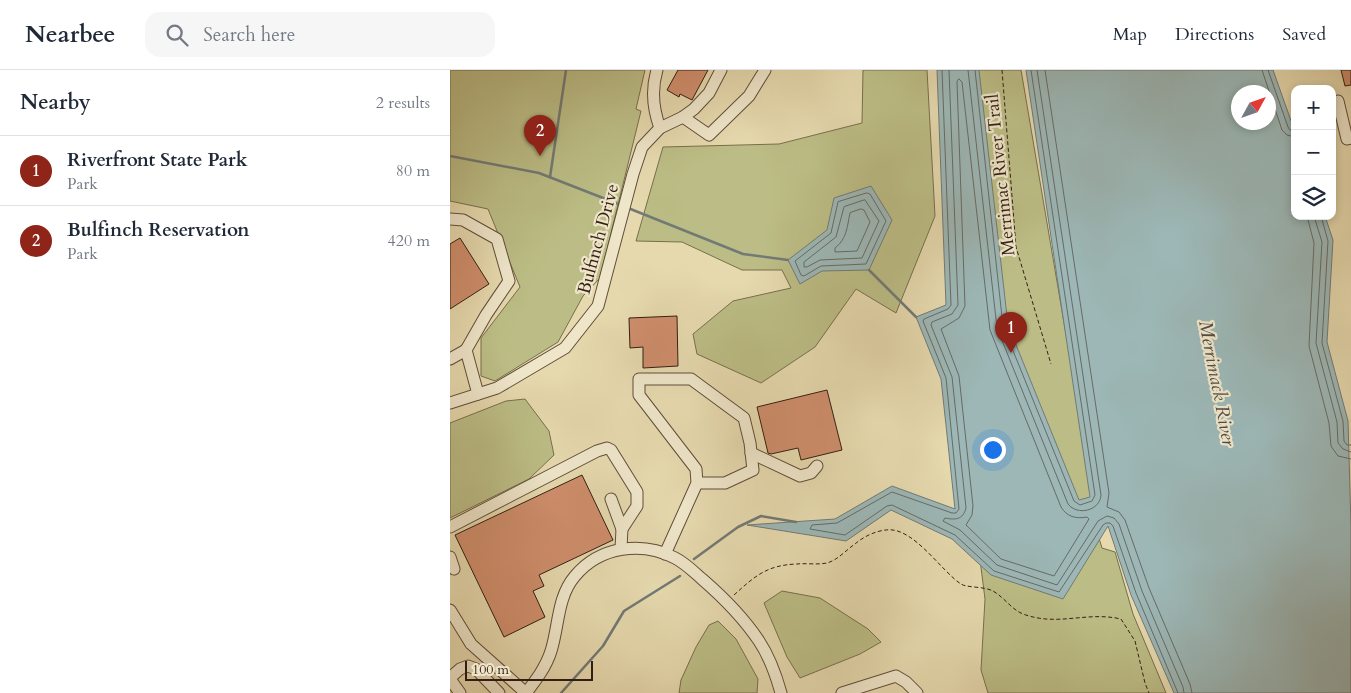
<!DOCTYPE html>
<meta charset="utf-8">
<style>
:root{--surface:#fff;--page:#f6f6f7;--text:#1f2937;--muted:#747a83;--line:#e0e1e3;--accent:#8f2418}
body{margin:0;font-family:Cardo,serif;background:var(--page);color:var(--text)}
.controls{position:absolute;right:15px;top:15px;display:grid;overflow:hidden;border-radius:10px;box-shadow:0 2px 8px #0003}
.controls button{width:45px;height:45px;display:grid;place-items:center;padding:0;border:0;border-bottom:1px solid var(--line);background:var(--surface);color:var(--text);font:25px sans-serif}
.compass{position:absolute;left:781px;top:15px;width:45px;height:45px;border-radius:50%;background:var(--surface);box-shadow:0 2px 8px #0003;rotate:50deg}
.scale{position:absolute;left:15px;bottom:12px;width:128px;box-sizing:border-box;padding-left:5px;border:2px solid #331e14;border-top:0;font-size:14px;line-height:18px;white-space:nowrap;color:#331e14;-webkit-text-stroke:4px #efe6ca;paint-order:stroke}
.you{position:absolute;left:542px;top:379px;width:18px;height:18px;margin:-12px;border:4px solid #fff;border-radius:50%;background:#1a73e8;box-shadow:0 0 0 8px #1a73e833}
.badge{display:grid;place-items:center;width:32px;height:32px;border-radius:50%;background:var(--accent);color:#fff;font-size:16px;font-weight:700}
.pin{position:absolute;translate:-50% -41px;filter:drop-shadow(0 1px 2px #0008)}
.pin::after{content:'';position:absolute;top:26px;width:18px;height:15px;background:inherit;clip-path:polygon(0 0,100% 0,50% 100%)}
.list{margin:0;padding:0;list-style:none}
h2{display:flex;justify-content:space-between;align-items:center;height:65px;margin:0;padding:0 20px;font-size:21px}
h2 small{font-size:16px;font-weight:400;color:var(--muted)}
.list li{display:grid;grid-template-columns:32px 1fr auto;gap:15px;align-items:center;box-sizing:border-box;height:70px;padding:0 20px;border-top:1px solid var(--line)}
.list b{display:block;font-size:19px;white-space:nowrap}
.list p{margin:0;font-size:16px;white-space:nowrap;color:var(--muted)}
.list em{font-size:16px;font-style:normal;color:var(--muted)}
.icon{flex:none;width:28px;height:28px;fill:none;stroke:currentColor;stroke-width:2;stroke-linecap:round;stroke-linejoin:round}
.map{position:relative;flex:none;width:901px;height:623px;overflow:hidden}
header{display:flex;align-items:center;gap:30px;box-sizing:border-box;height:70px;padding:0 25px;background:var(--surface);border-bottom:1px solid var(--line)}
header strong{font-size:24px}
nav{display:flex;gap:28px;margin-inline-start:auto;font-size:18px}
.search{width:350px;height:45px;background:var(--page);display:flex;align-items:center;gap:12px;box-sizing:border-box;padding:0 18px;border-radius:15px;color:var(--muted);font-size:19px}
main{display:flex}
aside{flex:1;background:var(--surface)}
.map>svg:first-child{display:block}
</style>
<header>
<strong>Nearbee</strong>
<div class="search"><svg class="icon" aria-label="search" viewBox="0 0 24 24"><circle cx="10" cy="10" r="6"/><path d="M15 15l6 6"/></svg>Search here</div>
<nav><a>Map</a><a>Directions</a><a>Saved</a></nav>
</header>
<main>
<aside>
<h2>Nearby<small>2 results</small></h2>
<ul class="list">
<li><span class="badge">1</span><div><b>Riverfront State Park</b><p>Park</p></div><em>80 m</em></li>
<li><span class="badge">2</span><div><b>Bulfinch Reservation</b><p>Park</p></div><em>420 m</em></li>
</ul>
</aside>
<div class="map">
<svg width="901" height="623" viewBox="0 0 901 623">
<rect width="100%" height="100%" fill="#e6d9ae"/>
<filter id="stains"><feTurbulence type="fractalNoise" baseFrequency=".004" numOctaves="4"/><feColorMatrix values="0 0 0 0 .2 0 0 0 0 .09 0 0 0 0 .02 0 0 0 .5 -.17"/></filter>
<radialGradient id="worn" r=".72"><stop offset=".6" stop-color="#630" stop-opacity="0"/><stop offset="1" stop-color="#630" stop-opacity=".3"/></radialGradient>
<g fill="#bcbd86" stroke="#786e4d">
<path d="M0,0H195L186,39L191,41L150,208L133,226L108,272L45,311L31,306V268L70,217L38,139L0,131Z"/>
<path d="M413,0H477L485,146L446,243L406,219L365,277L311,313L247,284L243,264L283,231L341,218L332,200H292L232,172L186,171L213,77L329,74L412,53Z"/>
<path d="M492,0H571L637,388L644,452L652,478L665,482L683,544L716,623H538L531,600L535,529L528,474Z"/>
<path d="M75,329L99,361L104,385L79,409L0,448V353L56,331Z"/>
<path d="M332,521L370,528L418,559L431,572L410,584L350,608L337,587L314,533Z"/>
<path d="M268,551L286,569L308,609L307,623H229L231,610L246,577L259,555Z"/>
</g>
<g fill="#9cb7b6" stroke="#727a75" fill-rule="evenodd">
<path d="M487,0H529L558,255L629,430L640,427L576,0H823L845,62V146H875L883,170L877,272L898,351L901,457V623H724L681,525L658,456L613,529L541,505L502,469L441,440L396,471L297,455L385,449L442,416L505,439L491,309L466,247L496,235ZM788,22H818V52H788Z"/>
<path d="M421,116L442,150L419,200L372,201L350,214L338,190L377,160L384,128Z"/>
</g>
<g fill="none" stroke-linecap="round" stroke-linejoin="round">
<g stroke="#686a65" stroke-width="1">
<path d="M492,0L501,235L498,239L474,249L473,251L496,308L509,439L506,443H502L442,422L387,453L362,455L360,459L395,465L437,436L442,435L505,465L544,501L609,522L653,455L656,453H660L663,456L686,523L728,623"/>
<path d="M499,0L508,235L502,244L482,252L481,255L502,307L516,438C513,450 505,450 495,448L493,451L510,460L547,495L607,515L648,451L657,446L664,448L669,454L692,521L733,617L734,623"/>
<path d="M518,0L547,258L618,434C627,446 650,441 651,425L587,0"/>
<path d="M525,0L553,256L624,431L630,435L642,431L645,425L581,0"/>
<path d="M595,0L659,423L657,437L669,442L675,450L699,518L740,614L742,623"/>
<path d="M812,0L832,60L837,65L845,67"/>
<path d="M818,0L838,57L840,60L845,61"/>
<path d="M509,9L512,12L540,260L611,437C617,447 626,449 637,447L639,449L604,506L551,489L516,455L522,445L523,436L509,306L491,259L509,248L515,236L507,12Z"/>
<path d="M417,123L420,124L436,151L416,194L371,196L354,206L351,205L345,191L381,163L388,132Z"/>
<path d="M415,130L429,151L412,188L370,190L357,197H354V192L386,167L394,137Z"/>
<path d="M411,139L414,140L420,152L407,181L385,182V178C397,169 397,157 400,143Z"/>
<path d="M857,146L864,173L859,276L879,353L881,376L888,386L901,389"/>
<path d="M864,146L872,172L866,273L887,352L888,373L893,379L901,382"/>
<path d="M871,146L878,171L872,273L893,351L894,371L897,375H901"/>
</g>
<g stroke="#727a75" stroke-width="2.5">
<path d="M0,86L89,103L171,135"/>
<path d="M100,107L116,0"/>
<path d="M178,138L293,184L338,190"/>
<path d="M419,200L466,247"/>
<path d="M244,489L288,457L311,446L346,452"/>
<path d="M111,623L153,576L174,541L230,506"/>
</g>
</g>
<g fill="#cf8e6c" stroke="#331e14">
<path d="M228,0H258L242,30L230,24L229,27L217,20Z"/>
<path d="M891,0H901V15L895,16Z"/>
<path d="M10,168L39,214L0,239V174Z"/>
<path d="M227,246L228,296L193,298V277L180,278L179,248Z"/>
<path d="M377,320L392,380L351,390L348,378L321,384L318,383L307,337Z"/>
<path d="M132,405L163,470L89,505L94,516L83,521L95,547L54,567L5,465Z"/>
</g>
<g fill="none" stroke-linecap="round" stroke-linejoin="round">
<g stroke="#604d3a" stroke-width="13">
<g id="minor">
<path d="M207,0C201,20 203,39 210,58"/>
<path d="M888,31L897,69L901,68"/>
<path d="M233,47L259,65L299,26L315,0"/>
<path d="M0,149L13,150L47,169L59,211L36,245L16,280L28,324"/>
<path d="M0,289L16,280"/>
<path d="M0,333L47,318L115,278L148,236L183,104L192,77L210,58L233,47L244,39L259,23L271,0"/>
<path d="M301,383L350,406L361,403L367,396"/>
<path d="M161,429L172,459"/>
<path d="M0,457L147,381L157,378L161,380L187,422V436L172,459L171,478"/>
<path d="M215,484L247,413H275L303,400L300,373L294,348L241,309H189V325L246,399L247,413"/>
<path d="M0,487L4,499"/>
<path d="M0,540L21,574L76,623"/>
<path d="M0,608L10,599L18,596L26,599L49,623"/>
<path d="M0,609L10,623"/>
<path d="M76,623C86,610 96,597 101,581C109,556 107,527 125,506C150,476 192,471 225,488C235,493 244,502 252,509C274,528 293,547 309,571C319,586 326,605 331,623"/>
<path d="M392,623L446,606L456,612L467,623"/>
</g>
</g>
<g stroke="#331e14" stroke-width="1" stroke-dasharray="4 2.5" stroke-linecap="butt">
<path d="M552,0L566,177L601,294"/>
<path d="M284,525C305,506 317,495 347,494C356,493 367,495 377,493C388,490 396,480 405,474C413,467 425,461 436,460C463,456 491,501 511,514C517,518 533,516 543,521C555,528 561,539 573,544C608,557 636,541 671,549L685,571L695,613L699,623"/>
</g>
<use href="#minor" stroke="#efe6ca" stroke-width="11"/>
</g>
<g text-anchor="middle" stroke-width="4.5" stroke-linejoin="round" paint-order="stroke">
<g font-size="18" fill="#331e14" stroke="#efe6ca">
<text transform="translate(550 105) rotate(-96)" y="6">Merrimac River Trail</text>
<text transform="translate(148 169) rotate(-75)" y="6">Bulfinch Drive</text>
</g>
<g font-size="19" font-style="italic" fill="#524c45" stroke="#efe6ca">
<text transform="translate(768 313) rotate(79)" y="7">Merrimack River</text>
</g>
</g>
<rect width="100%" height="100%" filter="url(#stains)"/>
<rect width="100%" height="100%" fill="url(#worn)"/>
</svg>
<div class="controls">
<button>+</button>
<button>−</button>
<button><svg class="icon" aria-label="layers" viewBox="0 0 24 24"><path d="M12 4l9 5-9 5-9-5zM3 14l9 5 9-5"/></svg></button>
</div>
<svg class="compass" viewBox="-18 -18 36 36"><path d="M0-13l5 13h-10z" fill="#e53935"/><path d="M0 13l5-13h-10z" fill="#747a83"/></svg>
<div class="scale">100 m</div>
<div class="you"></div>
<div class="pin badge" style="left:561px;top:283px">1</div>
<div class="pin badge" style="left:90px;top:86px">2</div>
</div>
</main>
